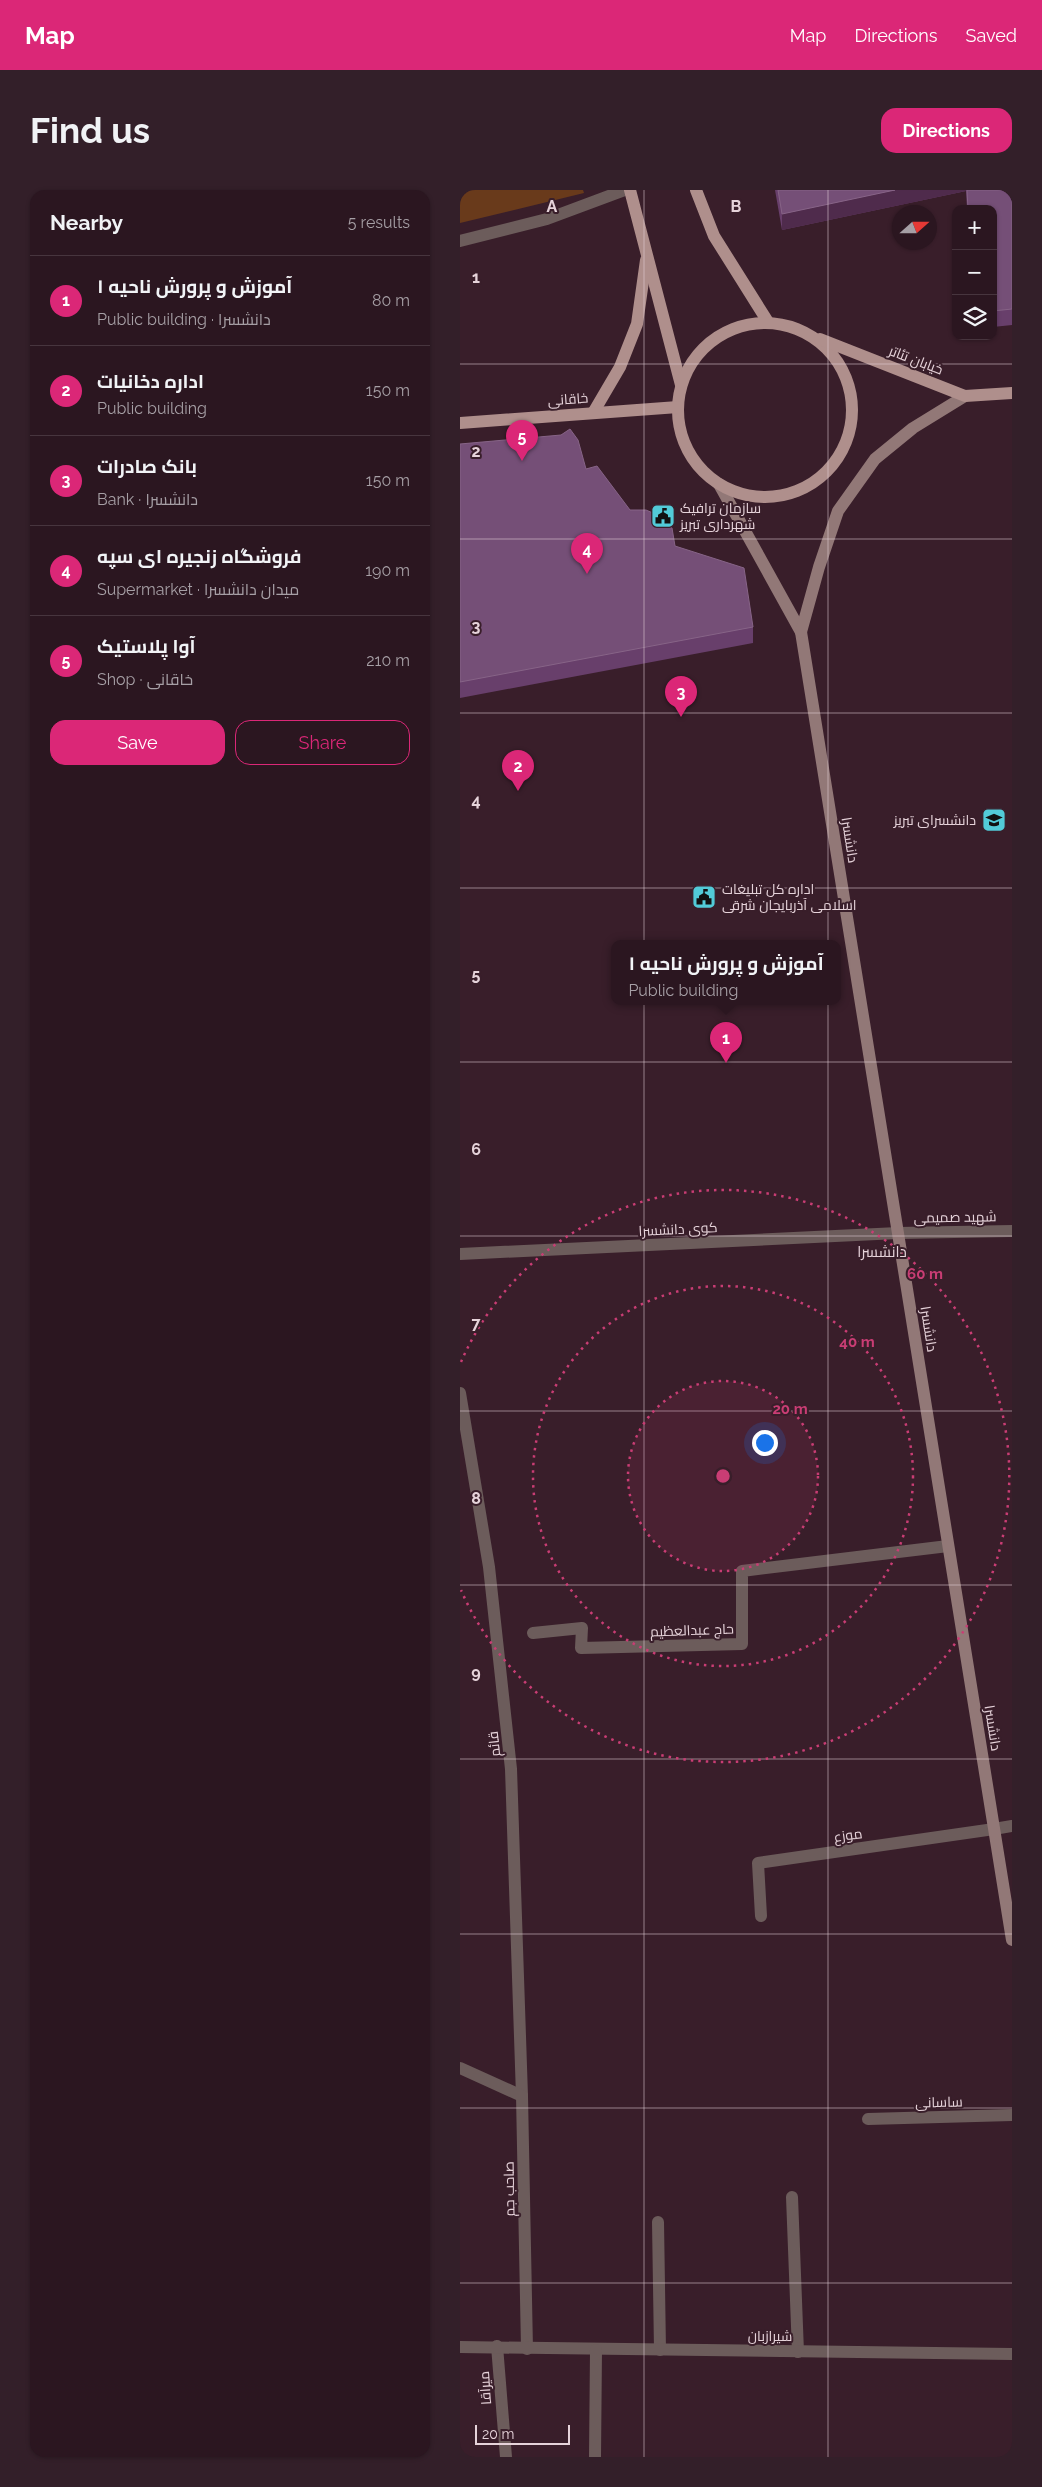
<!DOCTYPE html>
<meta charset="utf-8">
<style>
:root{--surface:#2b1620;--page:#331f29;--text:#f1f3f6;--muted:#a69fa5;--line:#47353e;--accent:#db2777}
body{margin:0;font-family:Raleway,Cairo,sans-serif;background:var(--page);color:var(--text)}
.controls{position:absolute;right:15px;top:15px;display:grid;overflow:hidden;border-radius:10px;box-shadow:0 1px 4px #0004}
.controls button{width:45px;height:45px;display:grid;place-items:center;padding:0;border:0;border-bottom:1px solid var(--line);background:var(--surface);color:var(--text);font:25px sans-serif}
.compass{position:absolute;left:432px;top:15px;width:45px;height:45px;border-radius:50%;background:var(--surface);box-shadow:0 1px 4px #0004;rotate:69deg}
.scale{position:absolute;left:15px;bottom:12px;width:95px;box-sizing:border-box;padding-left:5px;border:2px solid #e6d3da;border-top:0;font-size:14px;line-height:18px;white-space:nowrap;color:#e6d3da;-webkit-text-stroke:4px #391e2a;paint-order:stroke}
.you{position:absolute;left:304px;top:1252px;width:18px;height:18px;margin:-12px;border:4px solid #fff;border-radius:50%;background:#1a73e8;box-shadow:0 0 0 8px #1a73e833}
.badge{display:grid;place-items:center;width:32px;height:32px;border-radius:50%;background:var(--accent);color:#fff;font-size:16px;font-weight:700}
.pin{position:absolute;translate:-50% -41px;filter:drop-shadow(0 1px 2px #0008)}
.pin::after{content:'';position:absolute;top:26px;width:18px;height:15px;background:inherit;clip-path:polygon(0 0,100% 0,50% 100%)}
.popup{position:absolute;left:151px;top:750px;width:230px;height:65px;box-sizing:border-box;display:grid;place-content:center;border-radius:10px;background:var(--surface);filter:drop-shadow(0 1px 4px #0005);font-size:16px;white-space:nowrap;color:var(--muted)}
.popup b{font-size:19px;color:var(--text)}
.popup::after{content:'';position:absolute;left:50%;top:100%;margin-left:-10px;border:10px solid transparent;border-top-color:var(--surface)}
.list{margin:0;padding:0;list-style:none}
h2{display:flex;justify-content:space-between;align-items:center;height:65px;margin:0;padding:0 20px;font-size:21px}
h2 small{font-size:16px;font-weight:400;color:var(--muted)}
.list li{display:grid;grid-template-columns:32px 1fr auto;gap:15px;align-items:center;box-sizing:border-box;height:90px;padding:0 20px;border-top:1px solid var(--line)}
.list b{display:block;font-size:19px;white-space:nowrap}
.list p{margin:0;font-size:16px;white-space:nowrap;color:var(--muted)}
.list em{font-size:16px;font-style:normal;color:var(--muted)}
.actions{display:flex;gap:10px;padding:15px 20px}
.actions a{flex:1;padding:11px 0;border:1px solid var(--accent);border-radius:15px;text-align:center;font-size:18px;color:var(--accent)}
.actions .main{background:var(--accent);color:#fff}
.icon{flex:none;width:28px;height:28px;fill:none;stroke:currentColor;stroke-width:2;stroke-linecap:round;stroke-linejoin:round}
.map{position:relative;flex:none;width:552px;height:2267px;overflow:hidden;border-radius:15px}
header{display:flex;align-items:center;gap:30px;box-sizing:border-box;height:70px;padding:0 25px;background:var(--accent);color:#fff}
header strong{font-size:24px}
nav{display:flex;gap:28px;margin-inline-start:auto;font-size:18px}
.intro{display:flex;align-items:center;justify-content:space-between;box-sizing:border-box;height:120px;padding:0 30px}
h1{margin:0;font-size:35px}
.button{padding:12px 22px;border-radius:15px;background:var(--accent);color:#fff;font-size:18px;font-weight:700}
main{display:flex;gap:30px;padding:0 30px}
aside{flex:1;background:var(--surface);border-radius:15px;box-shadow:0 1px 4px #0004}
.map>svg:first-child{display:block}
</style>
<header>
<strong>Map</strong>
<nav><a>Map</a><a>Directions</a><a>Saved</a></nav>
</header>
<div class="intro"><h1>Find us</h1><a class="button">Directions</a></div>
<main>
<aside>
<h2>Nearby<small>5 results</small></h2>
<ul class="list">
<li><span class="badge">1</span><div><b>آموزش و پرورش ناحیه ۱</b><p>Public building · دانشسرا</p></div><em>80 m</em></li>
<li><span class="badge">2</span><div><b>اداره دخانیات</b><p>Public building</p></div><em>150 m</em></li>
<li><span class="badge">3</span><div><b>بانک صادرات</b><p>Bank · دانشسرا</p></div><em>150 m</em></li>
<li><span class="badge">4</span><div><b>فروشگاه زنجیره ای سپه</b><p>Supermarket · میدان دانشسرا</p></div><em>190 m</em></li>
<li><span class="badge">5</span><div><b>آوا پلاستیک</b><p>Shop · خاقانی</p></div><em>210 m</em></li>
</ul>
<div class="actions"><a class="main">Save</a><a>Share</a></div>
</aside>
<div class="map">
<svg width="552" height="2267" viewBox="0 0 552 2267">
<rect width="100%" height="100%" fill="#391e2a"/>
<path fill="#693a1b" d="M0,0H123L124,3L0,33Z"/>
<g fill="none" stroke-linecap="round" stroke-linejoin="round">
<path stroke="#6c5c5b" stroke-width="12" d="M534,1639L552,1636"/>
<g stroke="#6c5c5b" stroke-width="12">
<path d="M0,51L87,29L165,0"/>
<path d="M0,1064L438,1043L552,1041"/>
<path d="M0,1203L29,1377L51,1579L62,1906"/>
<path d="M73,1443L122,1438L121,1458L282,1454V1381L488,1356"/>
<path d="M301,1726L298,1673L534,1639"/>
<path d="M0,1878L62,1906L67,2159"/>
<path d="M408,1929L552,1925"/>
<path d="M332,2007L338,2162"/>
<path d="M198,2032L200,2160"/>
<path d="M37,2156L46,2267"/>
<path d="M0,2157L552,2164"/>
<path d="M135,2267L136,2160"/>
</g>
<g stroke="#927877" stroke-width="12">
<path d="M259,294L341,442L552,1750"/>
<path d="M341,442L359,377L378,321L415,269L453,238L505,206"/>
</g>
<g stroke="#af8f8c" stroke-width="12">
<path d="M170,0L221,195"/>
<path d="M236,0L254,46L308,132"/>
<circle cx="305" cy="220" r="87"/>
<path d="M360,149L505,206L552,203"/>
<path d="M133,223L160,177L177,134L186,70"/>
<path d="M0,233L218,217"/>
</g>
</g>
<g fill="#683f6b">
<path d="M315,0H552V135L533,137V19H507L506,1L322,40Z"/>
<path d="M0,254L126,279L170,320L215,356L293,437V453L0,508Z"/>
</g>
<path fill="#4f2b4c" d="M435,0H506V1L322,40V24Z"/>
<g fill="#754f77" stroke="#876487">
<path d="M318,0H435L322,24Z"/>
<path d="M507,0H552V119L533,121V19H508Z"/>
<path d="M110,239L118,250L126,279L137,276L170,320H186L202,327L212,338L215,356L284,378L293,437L0,492V254L101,245Z"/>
</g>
<path fill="none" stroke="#e6d3da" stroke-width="1" stroke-opacity="0.55" d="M184,0V2267M368,0V2267M0,174H552M0,349H552M0,523H552M0,698H552M0,872H552M0,1046H552M0,1221H552M0,1395H552M0,1569H552M0,1744H552M0,1918H552M0,2093H552"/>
<circle cx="263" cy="1286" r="95" fill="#c93d74" fill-opacity=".12"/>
<g fill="none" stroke="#c93d74" stroke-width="2.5" stroke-dasharray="2.5 5">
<circle cx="263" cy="1286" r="95"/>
<circle cx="263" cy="1286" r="190"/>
<path d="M1 1172A286 286 0 1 1 1 1400"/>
</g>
<defs>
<g id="civic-square" transform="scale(1.25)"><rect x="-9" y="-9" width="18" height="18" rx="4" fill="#52cbd8" stroke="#391e2a"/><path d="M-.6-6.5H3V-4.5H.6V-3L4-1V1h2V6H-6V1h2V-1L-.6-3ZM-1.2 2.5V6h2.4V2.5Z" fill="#111"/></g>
<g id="university-square" transform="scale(1.25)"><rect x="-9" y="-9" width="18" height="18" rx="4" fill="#52cbd8" stroke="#391e2a"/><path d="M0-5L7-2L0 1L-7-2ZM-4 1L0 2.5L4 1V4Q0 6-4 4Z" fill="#111"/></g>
</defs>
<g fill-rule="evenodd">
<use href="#civic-square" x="203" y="326"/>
<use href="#university-square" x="534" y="630"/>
<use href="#civic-square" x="244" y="707"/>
</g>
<g text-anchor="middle" stroke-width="4" stroke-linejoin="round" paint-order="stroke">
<g font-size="14" fill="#e6d3da" stroke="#391e2a">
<text transform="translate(456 170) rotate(21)" y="5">خیابان تئاتر</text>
<text transform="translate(108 209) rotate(-4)" y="5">خاقانی</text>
<text transform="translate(390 650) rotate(81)" y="5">دانشسرا</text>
<text transform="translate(495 1027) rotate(-1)" y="5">شهید صمیمی</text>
<text transform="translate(218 1039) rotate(-3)" y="5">کوی دانشسرا</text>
<text transform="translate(469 1139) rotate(81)" y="5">دانشسرا</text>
<text transform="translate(232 1440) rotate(-2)" y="5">حاج عبدالعظیم</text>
<text transform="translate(533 1538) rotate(81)" y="5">دانشسرا</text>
<text transform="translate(34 1554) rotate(-96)" y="5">قائم</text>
<text transform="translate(388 1645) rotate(-8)" y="5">موزع</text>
<text transform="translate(479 1912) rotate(-1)" y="5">ساسانی</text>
<text transform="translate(49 1999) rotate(-91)" y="5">صاحب جم</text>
<text x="310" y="2151">شیرازبان</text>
<text transform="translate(25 2198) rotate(-94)" y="5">میرآقا</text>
</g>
<g font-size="14" fill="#e6d3da" stroke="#391e2a" text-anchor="start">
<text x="220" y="323">سازمان ترافیک<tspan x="220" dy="16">شهرداری تبریز</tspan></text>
<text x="516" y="635" text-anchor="end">دانشسرای تبریز</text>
<text x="262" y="704">اداره کل تبلیغات<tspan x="262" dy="16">اسلامی آذربایجان شرقی</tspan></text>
</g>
<g font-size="15" fill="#e6d3da" stroke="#391e2a">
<text x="422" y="1067">دانشسرا</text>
</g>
</g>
<g font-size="16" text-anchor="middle" font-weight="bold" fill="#e6d3da" stroke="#391e2a" stroke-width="4" stroke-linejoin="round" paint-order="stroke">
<text x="92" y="22">A</text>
<text x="276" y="22">B</text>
<text x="16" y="93">1</text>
<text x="16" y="267">2</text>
<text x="16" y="442">3</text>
<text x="16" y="616">4</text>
<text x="16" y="790">5</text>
<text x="16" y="965">6</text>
<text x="16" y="1139">7</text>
<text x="16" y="1314">8</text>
<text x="16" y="1488">9</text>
</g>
<circle cx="263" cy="1286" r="8" fill="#c93d74" stroke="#391e2a" stroke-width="2.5"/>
<g font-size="15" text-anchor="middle" font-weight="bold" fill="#c93d74" stroke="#391e2a" stroke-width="4" stroke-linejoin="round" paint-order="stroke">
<text x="465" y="1089">60 m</text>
<text x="397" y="1157">40 m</text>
<text x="330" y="1224">20 m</text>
</g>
</svg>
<div class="controls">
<button>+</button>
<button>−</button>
<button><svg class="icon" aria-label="layers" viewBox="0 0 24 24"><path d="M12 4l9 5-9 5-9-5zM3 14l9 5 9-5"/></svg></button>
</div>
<svg class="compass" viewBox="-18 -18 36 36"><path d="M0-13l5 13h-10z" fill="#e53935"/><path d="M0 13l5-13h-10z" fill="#a69fa5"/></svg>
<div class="scale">20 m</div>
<div class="you"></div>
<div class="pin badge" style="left:266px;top:873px">1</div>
<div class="popup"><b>آموزش و پرورش ناحیه ۱</b>Public building</div>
<div class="pin badge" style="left:58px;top:601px">2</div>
<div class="pin badge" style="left:221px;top:527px">3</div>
<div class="pin badge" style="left:127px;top:384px">4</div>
<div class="pin badge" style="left:62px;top:271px">5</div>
</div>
</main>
